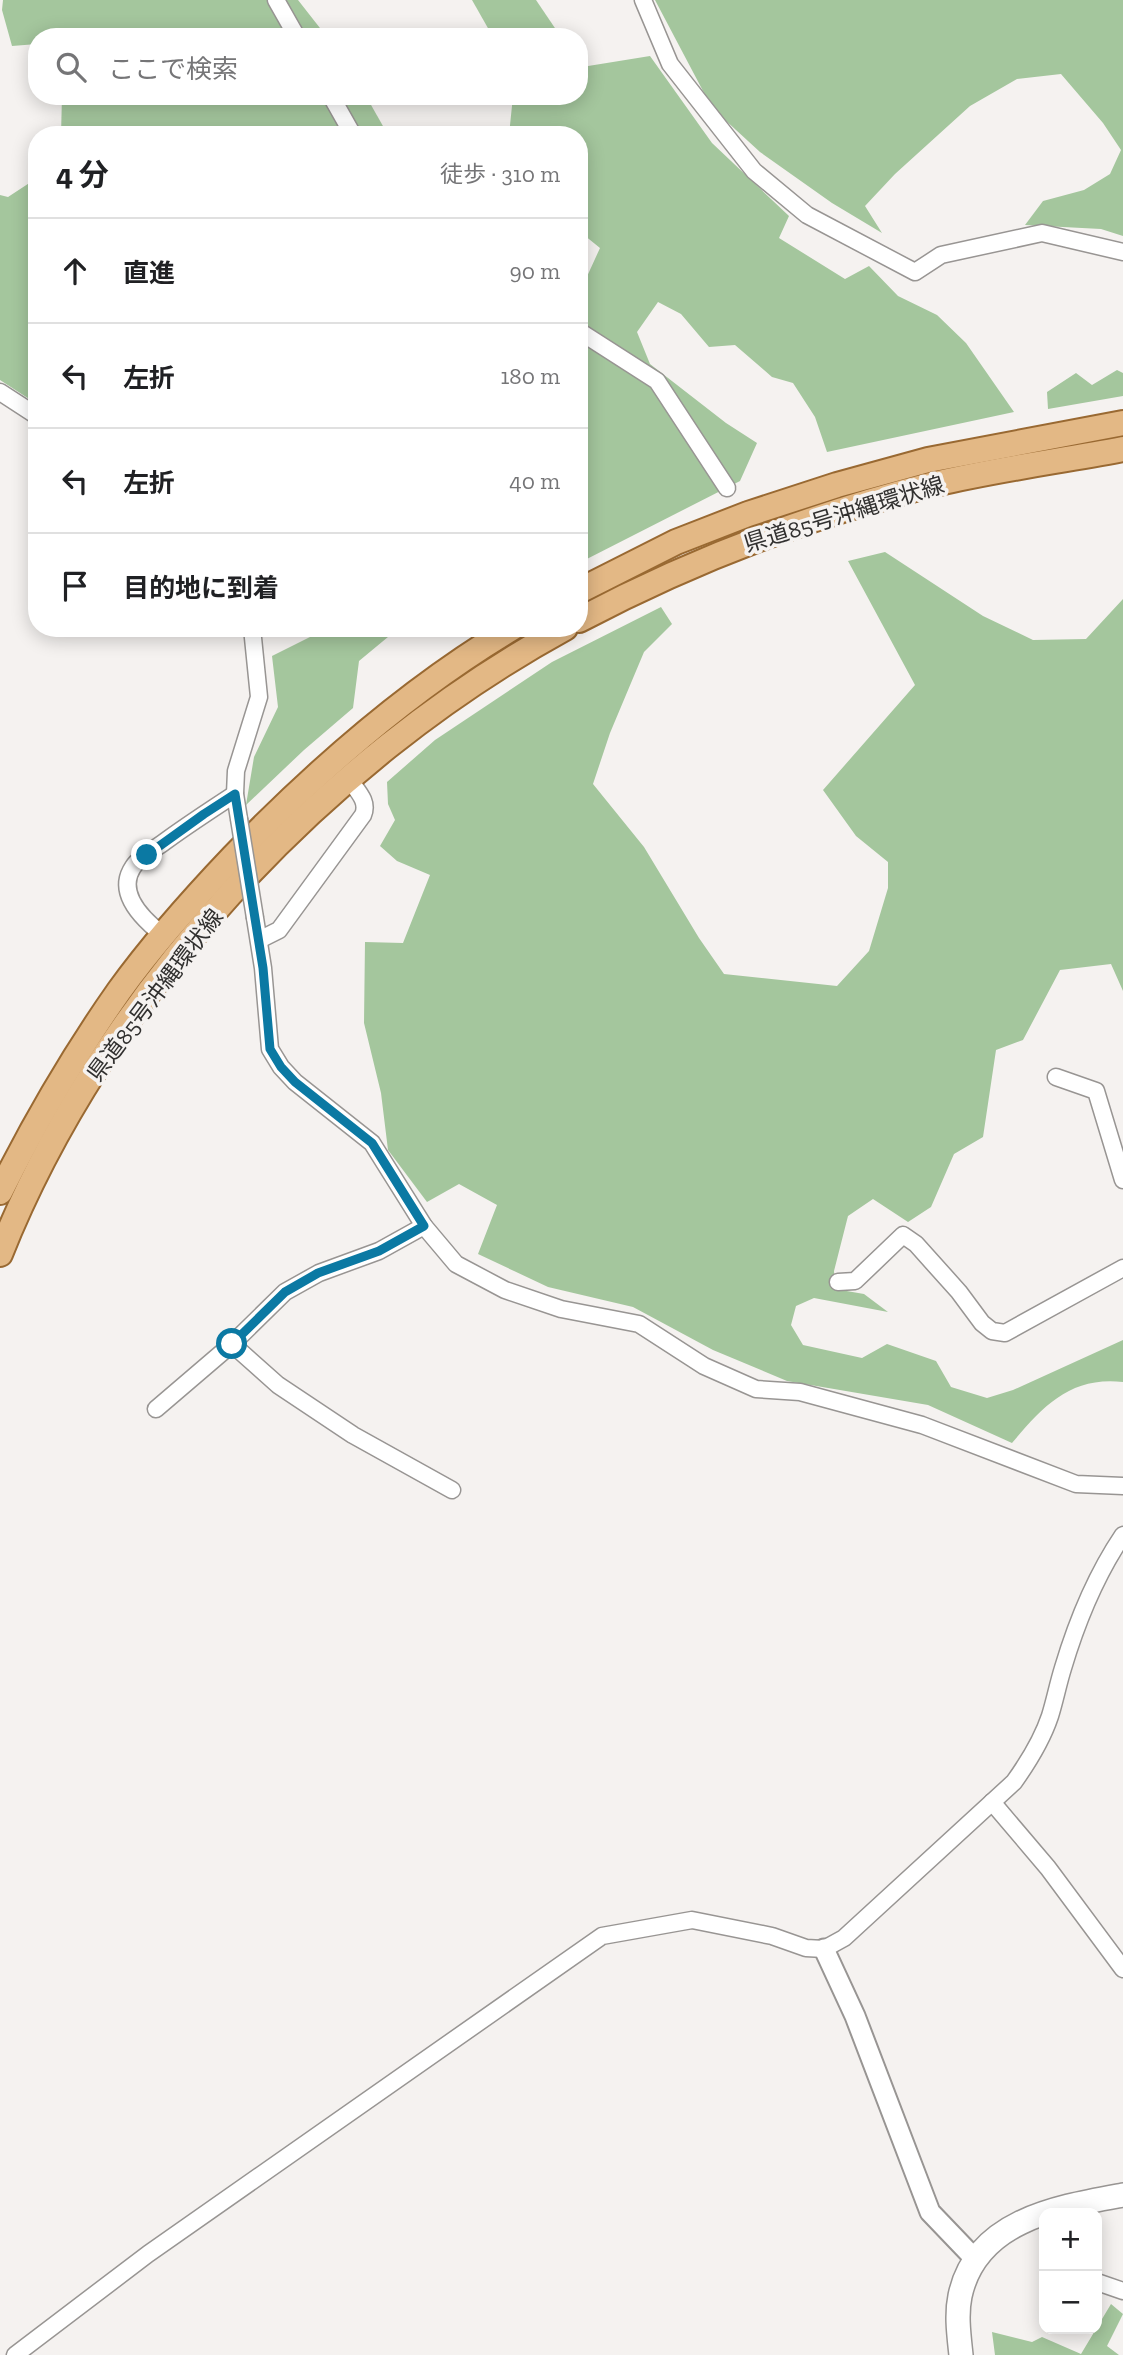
<!DOCTYPE html>
<html lang="ja">
<meta charset="utf-8">
<style>
:root{--surface:#fff;--page:#f2f2f2;--text:#202124;--muted:#757577;--line:#e0e0e0}
body{margin:0;font-family:"Zilla Slab","Noto Sans JP",serif;background:var(--page);color:var(--text)}
.controls{position:absolute;right:21px;bottom:21px;display:grid;overflow:hidden;border-radius:14px;box-shadow:0 4px 18px #0003}
.controls button{width:63px;height:63px;display:grid;place-items:center;padding:0;border:0;border-bottom:2px solid var(--line);background:var(--surface);color:var(--text);font:35px sans-serif}
.stop{position:absolute;width:21px;height:21px;margin:-16px;border:5px solid #0b79a3;border-radius:50%;background:#fff}
.stop.end{background:#0b79a3;border-color:#fff;box-shadow:0 2px 7px #0008}
.list{margin:0;padding:0;list-style:none}
h2{display:flex;justify-content:space-between;align-items:center;height:91px;margin:0;padding:0 28px;font-size:30px}
h2 small{font-size:23px;font-weight:400;color:var(--muted)}
.list li{display:grid;grid-template-columns:46px 1fr auto;gap:21px;align-items:center;box-sizing:border-box;height:105px;padding:0 28px;border-top:2px solid var(--line)}
.list b{display:block;font-size:26px;white-space:nowrap}
.list em{font-size:23px;font-style:normal;color:var(--muted)}
.icon{flex:none;width:38px;height:38px;fill:none;stroke:currentColor;stroke-width:2;stroke-linecap:round;stroke-linejoin:round}
.map{position:relative;flex:none;width:1123px;height:2355px;overflow:hidden}
.search{position:absolute;background:var(--surface);box-shadow:0 4px 18px #0003;left:28px;top:28px;width:560px;height:77px;display:flex;align-items:center;gap:18px;box-sizing:border-box;padding:0 24px;border-radius:28px;color:var(--muted);font-size:26px}
.panel{position:absolute;background:var(--surface);box-shadow:0 4px 18px #0003;left:28px;top:126px;width:560px;height:511px;border-radius:28px}
.map>svg:first-child{display:block}
</style>
<div class="map">
<svg width="1123" height="2355" viewBox="0 0 1123 2355">
<rect width="100%" height="100%" fill="#f5f2f0"/>
<g fill="#a4c69d">
<path d="M3,0H298L327,37H37V44L12,46L2,10Z"/>
<path d="M472,0H536L561,37H493Z"/>
<path d="M655,0H1123V236L1101,229L1025,225L1043,201L1084,190L1110,174L1121,150L1103,123L1061,74L1017,79L970,106L895,174L865,206L882,233L832,203L760,152L712,108Z"/>
<path d="M650,56L712,143L789,216L779,238L845,279L869,266L898,296L937,315L966,343L1014,412L827,452L815,417L793,383L772,377L735,345L709,347L681,314L658,302L637,332L650,364L726,423L757,443L740,481L579,563V294L600,248L579,231V135H509L513,96H579V64L582,67Z"/>
<path d="M62,96H366L388,135H61Z"/>
<path d="M37,178V404L0,380V195L8,197Z"/>
<path d="M1117,370L1123,373V396L1048,409L1047,392L1076,373L1092,385Z"/>
<path d="M885,552L983,616L1033,640L1086,639L1123,599V991L1111,964L1060,970L1023,1040L996,1050L983,1137L954,1154L931,1207L908,1222L873,1199L848,1216L834,1271L835,1289L864,1294L888,1312L814,1298L796,1306L791,1325L803,1345L862,1358L887,1344L936,1361L951,1387L987,1398L1013,1390L1123,1340V1382C1071,1376 1043,1406 1012,1443L928,1405L787,1381L713,1350L633,1307L548,1287L478,1254L497,1205L459,1184L427,1202L388,1150L381,1093L364,1023L365,942L403,943L430,875L397,861L380,846L395,820L388,804L387,782L435,740L552,662L661,607L672,624L644,652L610,733L593,784L644,847L699,938L724,974L837,986L869,951L888,888V862L856,836L823,790L915,685L848,561Z"/>
<path d="M328,628H405L394,632L359,661L353,708L304,750L246,805L254,757L278,707L272,656Z"/>
<path d="M1111,2304L1123,2314L1107,2346L1119,2355H995L992,2332L1032,2342L1042,2337L1081,2354Z"/>
</g>
<g fill="none" stroke-linecap="round" stroke-linejoin="round">
<g stroke="#989593" stroke-width="19">
<g id="minor">
<path d="M276,0L297,37"/>
<path d="M643,0L670,64L754,171L807,215L915,272L941,255L1042,233L1123,252"/>
<path d="M331,96L353,135"/>
<path d="M579,331L657,381L727,488"/>
<path d="M0,392L37,416"/>
<path d="M239,819L235,794L236,771L259,697L252,628"/>
<path d="M255,918L263,968L270,1049L281,1067L295,1082L372,1143L424,1226L456,1264L505,1290L561,1309L639,1324L704,1366L756,1389L800,1392L922,1425L1076,1484L1123,1486"/>
<path d="M163,935C145,921 115,894 133,867C140,856 157,848 167,840C189,824 212,809 235,794"/>
<path d="M259,940L279,930L363,815C369,801 357,791 349,779"/>
<path d="M1056,1077L1096,1091L1123,1180"/>
<path d="M838,1282L855,1281L903,1235L916,1244L959,1292L982,1323L992,1331L1005,1333L1123,1268"/>
<path d="M232,1344L278,1385L353,1435L452,1490"/>
<path d="M156,1409L232,1344L285,1292L319,1273L379,1251L424,1226"/>
<path d="M992,1802L1048,1868L1123,1969"/>
<path d="M1097,2282L1123,2291"/>
<path d="M15,2355L148,2254L602,1936L692,1920L772,1936L806,1948L824,1949L844,1938L1014,1782C1029,1761 1042,1740 1050,1716C1055,1700 1058,1684 1063,1668C1077,1621 1096,1575 1123,1535"/>
</g>
</g>
<g stroke="#989593" stroke-width="23">
<path id="tertiary" d="M824,1949L855,2016L930,2212L975,2259"/>
</g>
<g stroke="#989593" stroke-width="26">
<path id="secondary" d="M961,2355C959,2336 956,2315 960,2296C976,2220 1058,2207 1123,2195"/>
</g>
<g stroke="#996932" stroke-width="28">
<g id="primary">
<path d="M579,591L676,542L748,514L837,485L928,460L1123,423"/>
<path d="M579,620C693,560 810,515 935,484C997,469 1061,461 1123,449"/>
<path d="M0,1192C35,1122 74,1055 119,991C153,944 193,899 233,857C317,770 408,690 512,628"/>
<path d="M0,1254C103,996 322,761 565,628"/>
</g>
</g>
<use href="#minor" stroke="#fff" stroke-width="16"/>
<use href="#tertiary" stroke="#fff" stroke-width="19"/>
<use href="#secondary" stroke="#fff" stroke-width="23"/>
<use href="#primary" stroke="#e3b885" stroke-width="24"/>
<g stroke="#989593" stroke-width="19" stroke-linecap="butt">
<path id="minor-bridge" d="M239,819L255,918"/>
</g>
<use href="#minor-bridge" stroke="#fff" stroke-width="16"/>
</g>
<g fill="none" stroke-linecap="round" stroke-linejoin="round">
<path stroke="#0b79a3" stroke-width="9" d="M147,855L204,814L235,794L263,968L270,1049L281,1067L295,1082L372,1143L424,1226L379,1251L318,1273L285,1292L232,1344"/>
</g>
<g text-anchor="middle" stroke-width="7" stroke-linejoin="round" paint-order="stroke">
<g font-size="23" fill="#31302f" stroke="#f5f2f0">
<text transform="translate(844 514) rotate(-17)" y="8">県道85号沖縄環状線</text>
<text transform="translate(155 995) rotate(-53)" y="8">県道85号沖縄環状線</text>
</g>
</g>
</svg>
<div class="controls">
<button>+</button>
<button>−</button>
</div>
<div class="stop" style="left:232px;top:1344px"></div>
<div class="stop end" style="left:147px;top:855px"></div>
<div class="search"><svg class="icon" aria-label="search" viewBox="0 0 24 24"><circle cx="10" cy="10" r="6"/><path d="M15 15l6 6"/></svg>ここで検索</div>
<section class="panel">
<h2>4 分<small>徒歩 · 310 m</small></h2>
<ul class="list">
<li><svg class="icon" aria-label="ahead" viewBox="0 0 24 24"><path d="M12 20V5M6 11l6-6 6 6"/></svg><div><b>直進</b></div><em>90 m</em></li>
<li><svg class="icon" aria-label="left" viewBox="0 0 24 24"><path d="M17 20v-9H6M10 6l-5 5 5 5"/></svg><div><b>左折</b></div><em>180 m</em></li>
<li><svg class="icon" aria-label="left" viewBox="0 0 24 24"><path d="M17 20v-9H6M10 6l-5 5 5 5"/></svg><div><b>左折</b></div><em>40 m</em></li>
<li><svg class="icon" aria-label="arrive" viewBox="0 0 24 24"><path d="M6 21V4h12l-3 4 3 4H6"/></svg><div><b>目的地に到着</b></div></li>
</ul>
</section>
</div>
